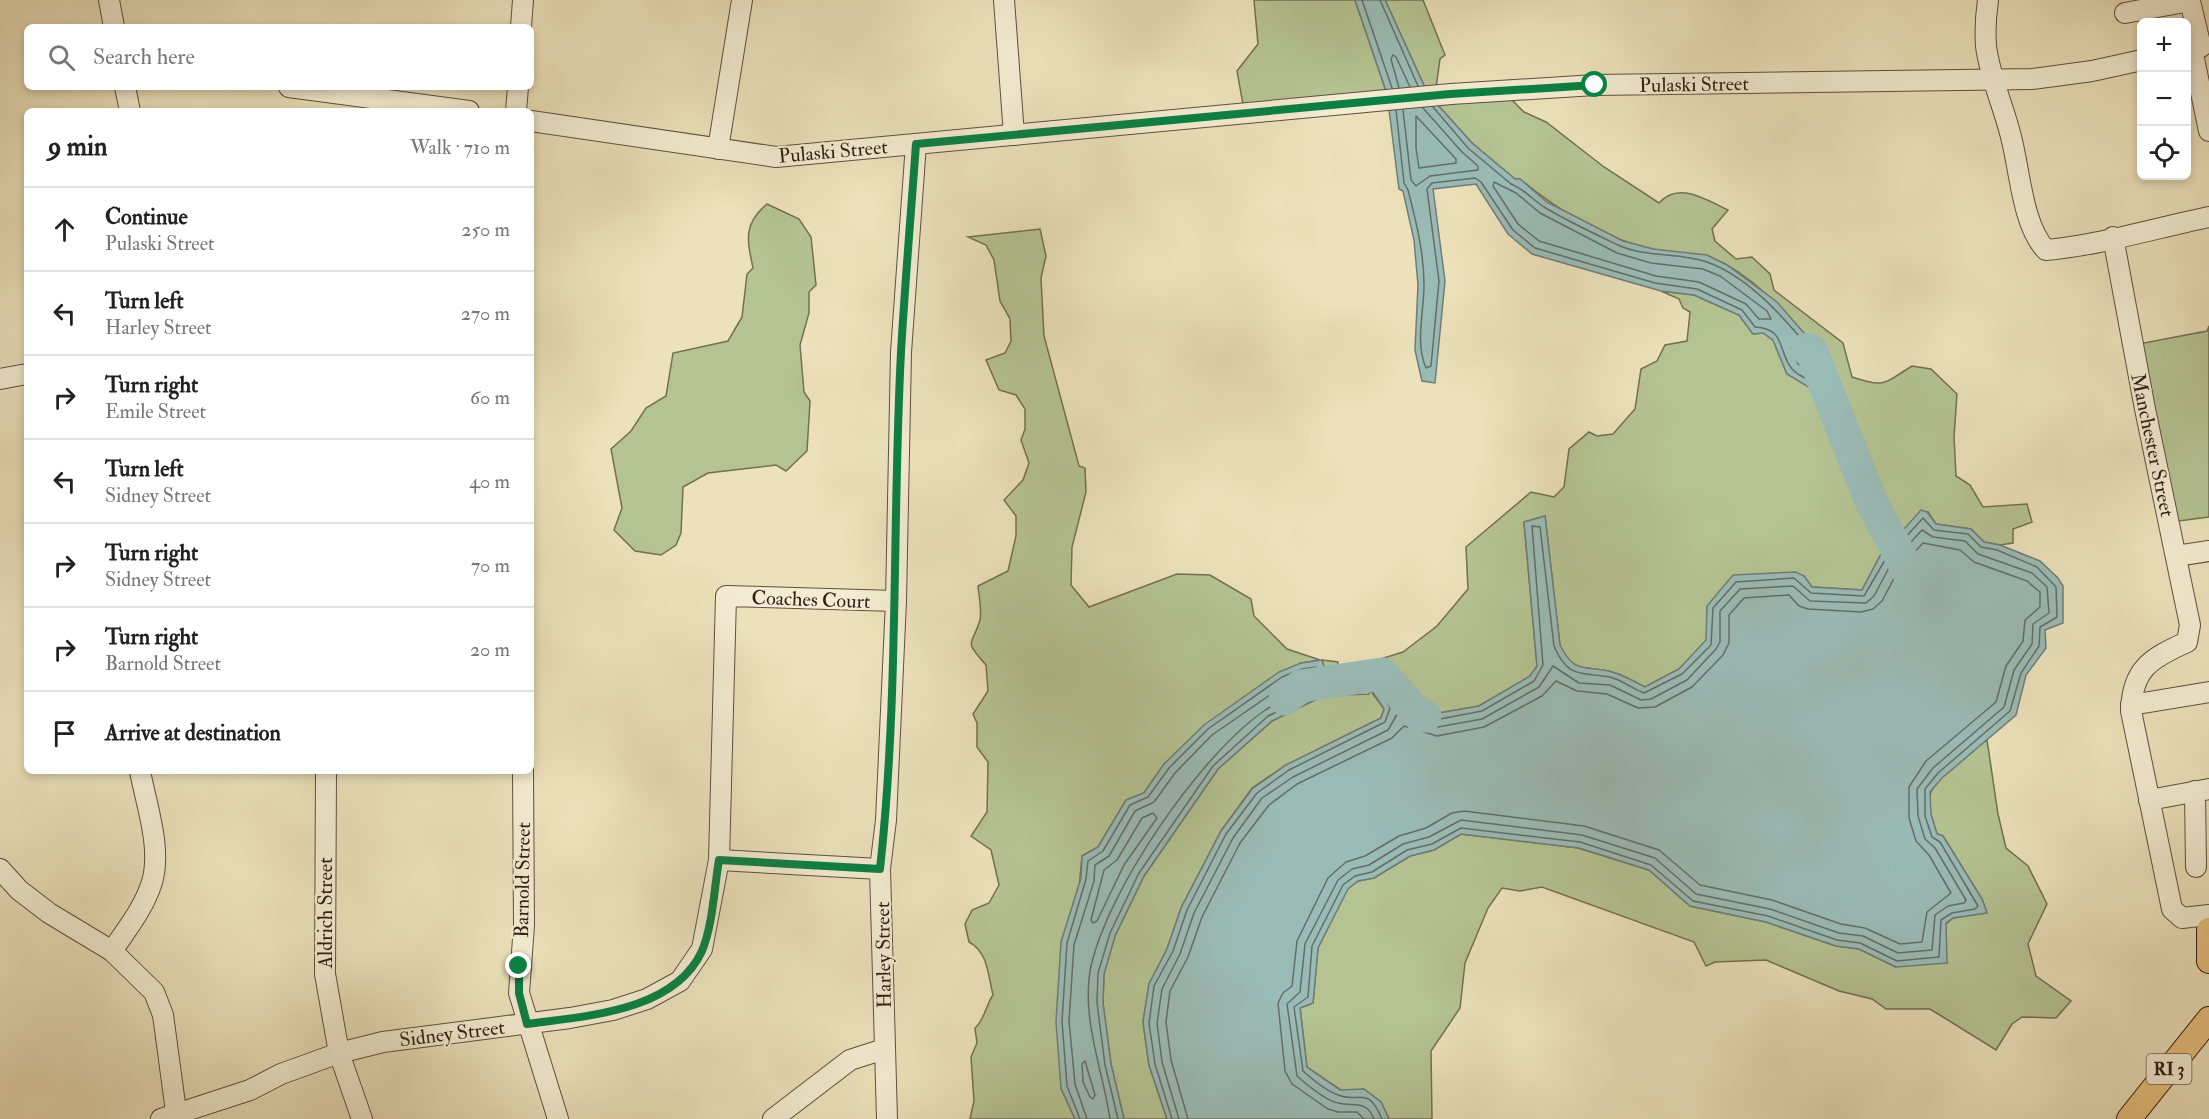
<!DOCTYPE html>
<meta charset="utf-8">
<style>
:root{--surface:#fff;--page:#f6f6f6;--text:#222;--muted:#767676;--line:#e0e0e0}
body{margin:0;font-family:"IM FELL Double Pica",serif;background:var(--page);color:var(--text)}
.controls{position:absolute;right:18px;top:18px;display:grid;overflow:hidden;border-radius:9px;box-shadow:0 3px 9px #0003}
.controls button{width:54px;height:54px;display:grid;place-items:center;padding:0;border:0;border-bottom:2px solid var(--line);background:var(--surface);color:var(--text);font:30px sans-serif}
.stop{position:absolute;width:18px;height:18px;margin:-14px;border:4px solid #0b8043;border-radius:50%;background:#fff}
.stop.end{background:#0b8043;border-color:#fff;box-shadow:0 2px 6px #0008}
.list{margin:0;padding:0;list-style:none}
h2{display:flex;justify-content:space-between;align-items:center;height:78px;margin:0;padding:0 24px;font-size:26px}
h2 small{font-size:20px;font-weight:400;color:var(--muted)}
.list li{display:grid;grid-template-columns:39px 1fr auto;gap:18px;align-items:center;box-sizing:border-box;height:84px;padding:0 24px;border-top:2px solid var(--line)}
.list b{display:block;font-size:22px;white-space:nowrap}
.list p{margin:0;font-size:20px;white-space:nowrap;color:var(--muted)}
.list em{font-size:20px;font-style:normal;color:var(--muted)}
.icon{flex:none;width:33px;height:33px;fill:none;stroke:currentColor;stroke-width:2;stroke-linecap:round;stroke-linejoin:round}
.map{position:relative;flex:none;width:2209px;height:1119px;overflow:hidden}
.search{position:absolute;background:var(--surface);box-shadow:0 3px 9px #0003;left:24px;top:24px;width:510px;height:66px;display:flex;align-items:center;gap:15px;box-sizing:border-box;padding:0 21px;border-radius:9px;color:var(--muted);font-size:22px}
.panel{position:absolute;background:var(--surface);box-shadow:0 3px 9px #0003;left:24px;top:108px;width:510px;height:666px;border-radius:9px}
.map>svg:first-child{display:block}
</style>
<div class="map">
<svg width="2209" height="1119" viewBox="0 0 2209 1119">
<rect width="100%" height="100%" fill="#ece1ba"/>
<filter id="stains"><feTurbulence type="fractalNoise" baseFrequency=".00333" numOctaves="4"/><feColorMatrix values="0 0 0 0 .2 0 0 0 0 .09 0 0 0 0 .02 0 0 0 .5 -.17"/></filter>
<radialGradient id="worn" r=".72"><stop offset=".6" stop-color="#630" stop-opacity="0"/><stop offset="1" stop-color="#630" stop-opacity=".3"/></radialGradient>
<g fill="#b5c392" stroke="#727054" stroke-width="1.5">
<path d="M1254,0H1355L1387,94L1244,110L1237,71L1258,44Z"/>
<path d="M1385,0H1423L1445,55L1440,59L1435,95L1502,90L1524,112L1546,122L1604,167L1659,203C1679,181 1706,200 1728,210L1712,229L1715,241L1736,259L1752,257L1770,274L1774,290L1843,343L1852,377C1885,388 1883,384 1912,366L1931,369L1957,394L1954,437L1956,476L1970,485L1983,507L2027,504L2032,522L2013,529V543L2000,545L1984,542L1971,529L1936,524L1928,512L1880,556L1862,590L1812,587L1804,576L1707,606V640L1679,669L1645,687C1635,682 1625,676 1615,673C1588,663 1576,678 1560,646L1545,516L1524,522L1537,666L1531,676L1479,706L1439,713L1416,706L1375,671L1377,660L1403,652L1437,626L1468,589L1466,547L1531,492L1554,497L1564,487L1569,449L1589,432L1597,436L1613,434L1635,409L1641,369L1657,361L1665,345L1687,341L1690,312L1683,308L1679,299L1661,291L1694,295L1739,315L1753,334L1763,333L1773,340L1787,374L1835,369C1802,331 1771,291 1727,265C1704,251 1678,255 1652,249C1605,239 1557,210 1520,179H1515L1472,143L1428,94Z"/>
<path d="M767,204L799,219L811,237L816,285L809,292V313L800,345L804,392L810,401L807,451L786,471L776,465L708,473L683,487L681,533L676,545L661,555L635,551L614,530L622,508L611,449L631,431L646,408L666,396L673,353L728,341L742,317L747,274L753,268C747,240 743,224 767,204Z"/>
<path d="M1040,229L1046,256L1041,278L1044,336L1079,466L1085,468L1086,492L1072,547L1071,585L1089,607L1177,574L1210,575L1251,599L1254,616L1287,649L1320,660L1301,663L1164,764L1144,793L1126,800L1098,847L1082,856L1061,1088L1075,1119H970L974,1101L971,1057L977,1043L975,1028C984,1021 986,1005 993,995C988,975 988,952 969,942L965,924L972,910L989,903L999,885L991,850L971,836L987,812L988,762L977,747V723L973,714L988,691L986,665C963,639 972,647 980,620C982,610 979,596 978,586L1008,571L1016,536V516L1004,500L1023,480L1029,463L1021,440L1025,429V409L1016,395L999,390L986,360L1005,353L1011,341L1010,319L1000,301L994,260L986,245L968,237Z"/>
<path d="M2209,326V517L2171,522L2133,345L2207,331Z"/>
<path d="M1322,660L1338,662L1336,689L1341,695L1369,694L1370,690L1384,709L1381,718L1286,765L1252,788L1221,831L1181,908L1167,949L1149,984L1143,1022L1149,1065L1167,1119H1124L1111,1064L1103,1003L1104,974L1115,936L1144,876L1218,769L1272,721L1321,697L1326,674Z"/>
<path d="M1987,740L1998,814L2006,848L2028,866L2047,904L2028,944L2036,976L2071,1001L2056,1018L2022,1017L2012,1024L1996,1050L1930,1009H1886L1872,999L1839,991L1766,960L1715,962L1706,966L1694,942L1542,887L1520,891L1502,888L1488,908L1465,963L1460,1008L1431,1051L1432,1119H1389L1381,1102L1364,1090H1341L1307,1067L1300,1008L1313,1003L1318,948L1347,889L1358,881L1374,878L1410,856L1434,850L1461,834L1578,848L1649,870L1690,906L1766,922L1836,946L1859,949L1896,967L1953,918L1987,913L1982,899L1943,836L1937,834C1933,822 1926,804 1931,792C1936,778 1975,747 1987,740Z"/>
</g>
<g fill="#9abcb7" stroke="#707d77" stroke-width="1.5">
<path d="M1355,0H1385L1428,94L1472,143L1515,179H1520L1547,202L1623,241L1653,249L1707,255L1727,265L1777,302L1835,369L1837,386L1815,391L1787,374L1773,340L1763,333L1753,334L1739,315L1694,295L1661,291L1532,254L1508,234L1476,184L1433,189L1445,281L1435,383L1422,381L1415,350L1418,285L1414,240L1403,191L1399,189L1387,94Z"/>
<path d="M1921,510L1927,512L1936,524L1971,529L1984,542L2000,545L2040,561L2058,578L2063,586V623L2045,630L2046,648L2026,675L2016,715L1942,778L1930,792L1931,814L1937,834L1943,836L1982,899L1987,913L1953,918L1946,923L1947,963L1896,967L1859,949L1836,946L1766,922L1690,906L1649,870L1579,848L1461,834L1434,850L1410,856L1374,878L1358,881L1348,889L1318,948L1313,1003L1300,1008L1307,1067L1340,1090L1364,1089L1381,1102L1389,1119H1167L1149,1065L1143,1022L1149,984L1167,949L1181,908L1221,831L1252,789L1286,765L1381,718L1384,709C1376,695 1364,686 1368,670L1375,671L1416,706L1439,713L1479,706L1530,676L1537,666L1524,522L1545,516L1560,645C1576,678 1588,663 1615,673C1625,676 1635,682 1645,687L1679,669L1706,640L1707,606L1733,575L1796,572L1804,576L1812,587L1862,590L1880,556Z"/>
<path d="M1322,660L1326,674L1321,697L1272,721L1218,769L1144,876L1115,936L1104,974L1103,1003L1111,1064L1124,1119H1075L1061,1088L1056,1022L1061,942L1081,878L1082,856L1098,847L1126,800L1144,793L1164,764L1204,725L1279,672L1301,663Z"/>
</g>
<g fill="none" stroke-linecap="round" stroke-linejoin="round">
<g stroke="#656d67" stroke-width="1.5">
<path d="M1362,0L1392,88"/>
<path d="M1380,0L1418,86"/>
<path d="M1399,88L1391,59L1393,55L1396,57L1410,87"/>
<path d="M1396,110L1404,183L1408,190C1416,221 1424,253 1424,285C1424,312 1415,343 1426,368L1431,366L1439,281L1427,189L1432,183L1475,178L1481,182L1513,230L1535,248L1655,283L1697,289L1742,310L1755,327C1787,329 1777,351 1792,369C1797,375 1809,380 1816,384L1830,381L1829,371C1796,333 1757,280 1707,262C1679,252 1646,258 1618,245C1593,233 1567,221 1544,207C1532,199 1524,189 1511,184L1468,148L1433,107"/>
<path d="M1403,110L1411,180L1416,186L1430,176L1478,170V166L1462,152L1423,108"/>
<path d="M1416,116L1456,159V163L1419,168L1416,148Z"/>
<path d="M1494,182L1516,193L1540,213L1617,253L1651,263L1703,269L1720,276L1767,311L1771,319H1759L1746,304L1699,282L1656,276L1539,241L1518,224L1493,186Z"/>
<path d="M1793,344L1818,370L1817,374L1798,364L1791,348Z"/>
<path d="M1153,813L1157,818L1124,865L1097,921L1093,923L1091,920L1104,870L1117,860L1142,818Z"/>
<path d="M1085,1061L1095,1095L1093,1099L1090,1097L1083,1082L1082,1064Z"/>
<path d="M1080,1119L1067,1086L1062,1021L1067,943L1086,879L1088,861L1103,851L1130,805L1148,797L1169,768L1208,729L1282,677L1302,669L1316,667L1319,675L1315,694L1268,716L1213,766L1139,873L1110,933L1098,973L1097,1003L1105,1065L1118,1119"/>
<path d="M1087,1119L1075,1084L1069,1021L1074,945L1094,881L1095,865L1109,856L1135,811L1154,802L1175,773L1212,735L1286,684L1309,676L1308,688C1294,696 1277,701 1264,711C1199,756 1105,893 1090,971C1082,1021 1103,1071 1110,1119"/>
<path d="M1172,1119L1155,1064L1149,1023L1154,986L1173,951L1187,910L1226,834L1257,793L1289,770L1385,722L1390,708L1379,690L1380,686L1413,711L1440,719L1482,711L1534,681L1543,665L1532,526L1540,527L1554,646C1568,679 1581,672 1610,677C1622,680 1633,689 1644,693L1682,674L1711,645L1713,608L1736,582L1794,578L1811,593L1864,596L1885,560L1923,518L1934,530L1968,534L1981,547L1997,550L2037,567L2056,587L2057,617L2040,627L2039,646L2021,673L2010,711L1938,773L1925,789V816L1932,837L1940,842L1978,906L1975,909L1952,913L1941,920L1939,957L1897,961L1860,943L1837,940L1768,916L1693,901L1651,865L1580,842L1461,828L1432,844L1407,850L1372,872L1355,876L1343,885L1312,946L1308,997L1294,1007L1303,1071C1312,1079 1326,1091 1338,1095C1359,1104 1367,1084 1382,1119"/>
<path d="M1179,1119L1162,1062L1157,1023L1162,989L1180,954L1194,913L1233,838L1262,798L1293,777L1388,730L1399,711L1438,727L1482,719L1539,687L1553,666L1579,683L1610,685L1641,700L1651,699L1687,680L1716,649L1720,642V611L1740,589L1793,586L1810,601L1866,603L1874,596L1891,564L1922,530L1933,537L1965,541L1978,554L2032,573L2047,587L2049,613L2033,624L2032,644L2014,670L2004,707L1933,768L1917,789L1918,816L1925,839L1935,848L1966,900L1964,903L1948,906L1935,915L1932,950L1898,953L1863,936L1839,933L1770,909L1696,894L1655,858L1582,835L1461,820L1429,837L1403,844L1369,865L1352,869L1338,880L1305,944L1300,992L1287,1004L1297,1076C1306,1084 1325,1100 1338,1103C1354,1107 1366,1099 1374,1119"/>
<path d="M1188,1119L1171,1060L1166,1022L1170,991L1188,957L1202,917L1240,843L1269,805L1297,784L1392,738L1404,726L1437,736L1484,727L1542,696L1556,681L1577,691L1607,694L1638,708L1655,707L1692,687L1723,655L1729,643V615L1744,598L1789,595L1799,606L1808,609L1861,612L1873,609L1882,601L1899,569L1923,543L1960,550L1974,562L2027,581L2040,592V607L2025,620L2023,641L2006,666L1996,702L1926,761L1909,787V818L1916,841L1929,855L1951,893L1927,912L1922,942L1900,944L1865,928L1841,924L1772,900L1700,885L1659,850L1584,826L1464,811L1452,813L1426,828L1399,836L1365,856L1346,862L1328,878L1297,941L1292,986L1283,993L1278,1003L1285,1071L1292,1084L1328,1109L1338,1112H1357L1364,1119"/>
</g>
<g stroke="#9abcb7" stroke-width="33">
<path d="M1807,349L1812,352L1870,499L1914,582"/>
<path d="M1285,699L1301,686L1382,674L1420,716H1425"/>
</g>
<g stroke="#5f4f40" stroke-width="22">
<g id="minor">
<path d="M109,0L114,27"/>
<path d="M1004,0L1014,135"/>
<path d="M1988,0C1986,14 1985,32 1986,46C1990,79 2005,109 2012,141C2020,173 2023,226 2046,250C2101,245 2155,228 2209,217"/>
<path d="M2125,13L2190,1L2201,47"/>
<path d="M521,27L523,0"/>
<path d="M2192,49L2209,131"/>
<path d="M125,87L130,111"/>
<path d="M289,87L469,111"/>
<path d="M516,111L518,87"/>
<path d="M531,121L776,157L1451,94L1595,85L2032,79L2092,71L2142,60"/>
<path d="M718,149L742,0"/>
<path d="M2113,237L2145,409L2190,625L2187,642C2151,658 2132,669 2131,711L2172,909L2182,918L2209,915"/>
<path d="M0,379L27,374"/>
<path d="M2176,556L2209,551"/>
<path d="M2131,705L2209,692"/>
<path d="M326,771L325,974L339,1053L362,1119"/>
<path d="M523,771L524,925L519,993L558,1119"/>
<path d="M2195,791L2196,867"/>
<path d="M2149,800L2209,789"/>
<path d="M719,860L880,869"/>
<path d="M0,869L19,890L49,913L112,951L154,992L163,1015L177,1119"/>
<path d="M112,951C127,929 144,908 152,882C162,848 146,804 140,771"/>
<path d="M161,1119L250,1090L281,1074L339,1053L383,1042L570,1018L613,1010L647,999L680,981L702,949L719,860L726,596L896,601"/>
<path d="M773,1119L850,1060L884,1049"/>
<path d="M887,1119L880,869L886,820L896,601L901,352L916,144"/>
</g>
</g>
<g stroke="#301e17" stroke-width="26">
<g id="major">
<path d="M2209,930V961"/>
<path d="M2129,1119L2209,1019"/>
</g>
</g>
<use href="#minor" stroke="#f3ecd2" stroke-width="20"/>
<use href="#major" stroke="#e6c07d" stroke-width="24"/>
</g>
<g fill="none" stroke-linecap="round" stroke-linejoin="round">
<path stroke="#0b8043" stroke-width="8" d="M519,966V993L527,1024C585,1016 674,1012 702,951C713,924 714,889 719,860L880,869C899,697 892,524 901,352C905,283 911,213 916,144L1450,94L1595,85"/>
</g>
<g text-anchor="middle" stroke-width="4.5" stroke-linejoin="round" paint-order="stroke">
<rect fill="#f3ecd2" stroke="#6a5c4f" stroke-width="1.5" x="2146.5" y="1054" width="45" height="30" rx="4.5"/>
<g font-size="18" font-weight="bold" fill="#301e17">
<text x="2169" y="1075">RI 3</text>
</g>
<g font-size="20" fill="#301e17" stroke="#f3ecd2">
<text transform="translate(1694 84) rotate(-1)" y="7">Pulaski Street</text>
<text transform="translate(833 151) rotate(-5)" y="7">Pulaski Street</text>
<text transform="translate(2153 445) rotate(78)" y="7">Manchester Street</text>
<text transform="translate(811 599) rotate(2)" y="7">Coaches Court</text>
<text transform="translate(522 880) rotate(-89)" y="7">Barnold Street</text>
<text transform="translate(325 913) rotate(-90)" y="7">Aldrich Street</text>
<text transform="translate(883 955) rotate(-91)" y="7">Harley Street</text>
<text transform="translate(452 1033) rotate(-7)" y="7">Sidney Street</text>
</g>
</g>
<rect width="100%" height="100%" filter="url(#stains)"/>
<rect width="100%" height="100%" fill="url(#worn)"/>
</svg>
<div class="controls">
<button>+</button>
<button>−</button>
<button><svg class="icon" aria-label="locate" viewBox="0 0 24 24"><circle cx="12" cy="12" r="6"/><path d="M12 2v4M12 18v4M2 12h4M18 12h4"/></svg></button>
</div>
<div class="stop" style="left:1595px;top:85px"></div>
<div class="stop end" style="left:519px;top:966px"></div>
<div class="search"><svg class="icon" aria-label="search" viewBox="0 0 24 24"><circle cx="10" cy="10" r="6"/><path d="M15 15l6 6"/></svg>Search here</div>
<section class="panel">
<h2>9 min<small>Walk · 710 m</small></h2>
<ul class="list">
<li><svg class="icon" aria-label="ahead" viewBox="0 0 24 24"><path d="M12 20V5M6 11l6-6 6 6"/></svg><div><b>Continue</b><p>Pulaski Street</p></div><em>250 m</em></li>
<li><svg class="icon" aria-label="left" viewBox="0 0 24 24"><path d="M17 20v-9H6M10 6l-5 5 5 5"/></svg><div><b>Turn left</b><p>Harley Street</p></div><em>270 m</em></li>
<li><svg class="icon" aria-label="right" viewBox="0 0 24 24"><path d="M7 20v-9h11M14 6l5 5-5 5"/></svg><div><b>Turn right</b><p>Emile Street</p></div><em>60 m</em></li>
<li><svg class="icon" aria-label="left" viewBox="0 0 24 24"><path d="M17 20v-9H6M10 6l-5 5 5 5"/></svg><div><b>Turn left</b><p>Sidney Street</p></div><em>40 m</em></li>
<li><svg class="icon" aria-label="right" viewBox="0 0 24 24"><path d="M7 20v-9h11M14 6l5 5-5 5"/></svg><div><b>Turn right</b><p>Sidney Street</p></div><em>70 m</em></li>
<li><svg class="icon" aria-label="right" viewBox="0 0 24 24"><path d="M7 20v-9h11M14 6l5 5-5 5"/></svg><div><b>Turn right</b><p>Barnold Street</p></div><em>20 m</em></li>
<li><svg class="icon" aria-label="arrive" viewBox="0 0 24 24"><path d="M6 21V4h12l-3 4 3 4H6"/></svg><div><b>Arrive at destination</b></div></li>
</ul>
</section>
</div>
